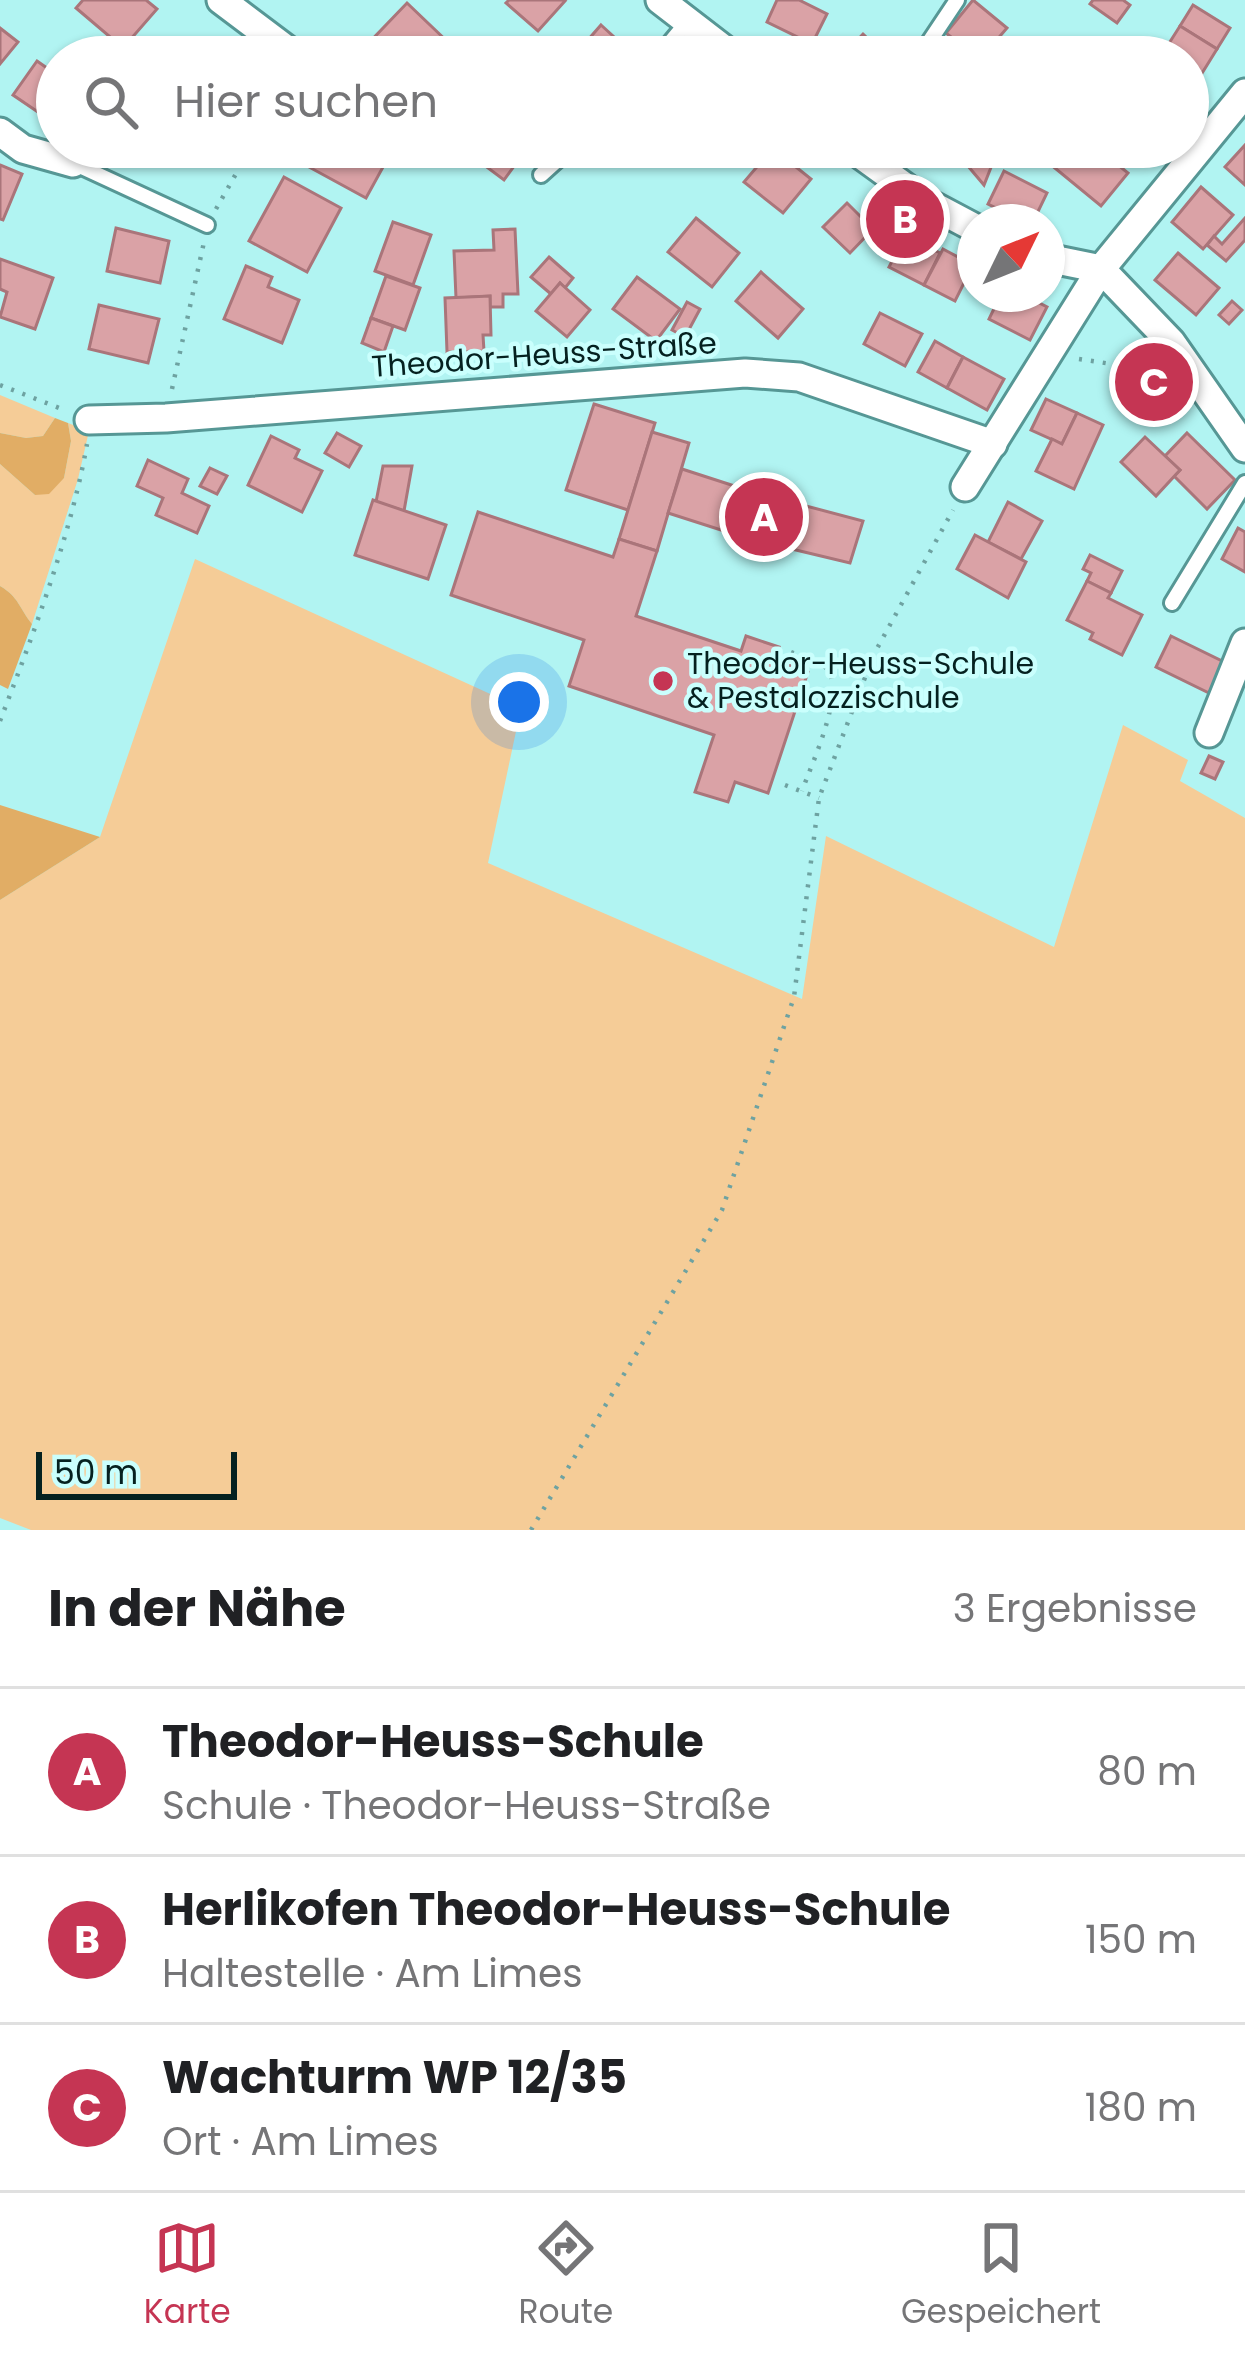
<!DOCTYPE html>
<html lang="de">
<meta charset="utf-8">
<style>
:root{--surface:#fff;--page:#f2f2f2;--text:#202124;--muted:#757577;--line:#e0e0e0;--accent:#c53553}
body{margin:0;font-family:Poppins,sans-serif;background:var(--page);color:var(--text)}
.compass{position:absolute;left:957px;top:204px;width:108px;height:108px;border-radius:50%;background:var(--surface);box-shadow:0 3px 9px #0004;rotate:47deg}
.scale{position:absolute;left:36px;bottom:30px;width:201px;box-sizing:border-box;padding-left:12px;border:6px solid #052120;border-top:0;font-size:33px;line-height:42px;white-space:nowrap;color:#052120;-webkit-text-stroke:9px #cafffd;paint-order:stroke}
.you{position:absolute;left:519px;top:702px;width:42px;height:42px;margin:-30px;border:9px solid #fff;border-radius:50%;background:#1a73e8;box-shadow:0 0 0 18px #1a73e833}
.badge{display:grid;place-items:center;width:78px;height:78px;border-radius:50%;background:var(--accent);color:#fff;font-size:39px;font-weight:700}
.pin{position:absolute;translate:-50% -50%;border:6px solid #fff;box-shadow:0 3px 12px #0006}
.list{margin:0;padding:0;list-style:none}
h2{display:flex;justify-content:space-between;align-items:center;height:156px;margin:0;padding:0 48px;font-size:51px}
h2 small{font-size:39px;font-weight:400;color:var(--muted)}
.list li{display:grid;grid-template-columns:78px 1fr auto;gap:36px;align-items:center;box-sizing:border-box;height:168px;padding:0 48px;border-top:3px solid var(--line)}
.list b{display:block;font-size:45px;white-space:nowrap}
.list p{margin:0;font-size:39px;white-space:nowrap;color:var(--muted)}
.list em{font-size:39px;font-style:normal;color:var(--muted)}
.icon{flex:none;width:66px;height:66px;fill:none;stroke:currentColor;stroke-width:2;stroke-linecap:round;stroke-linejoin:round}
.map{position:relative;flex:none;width:1245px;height:1530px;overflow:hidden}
.search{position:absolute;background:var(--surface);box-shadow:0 3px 9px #0004;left:36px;right:36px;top:36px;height:132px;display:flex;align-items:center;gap:30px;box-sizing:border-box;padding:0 42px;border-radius:66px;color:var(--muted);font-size:45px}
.sheet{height:660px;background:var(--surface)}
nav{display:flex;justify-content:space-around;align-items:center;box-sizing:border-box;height:168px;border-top:3px solid var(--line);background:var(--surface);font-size:33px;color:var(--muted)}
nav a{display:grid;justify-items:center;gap:6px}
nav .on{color:var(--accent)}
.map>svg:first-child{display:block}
</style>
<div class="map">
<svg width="1245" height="1530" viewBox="0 0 1245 1530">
<rect width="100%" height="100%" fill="#b1f4f2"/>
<g fill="#f5cc97">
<path d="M0,395L55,418L43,436L26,438L0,433Z"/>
<path d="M68,423L89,431L78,479L32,624C19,608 19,597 0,586V464L35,495L64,478L71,441Z"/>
<path d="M195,559L521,708L488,863L802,999L826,836L1054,947L1123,725L1188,760L1180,781L1245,818V1530H31L0,1518V900L100,837Z"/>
</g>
<g fill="#e1ad65">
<path d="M55,418L68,423L71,441L64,478L49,494L35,495L0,464V433L26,438L43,436Z"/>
<path d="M0,586C19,597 19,608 32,624L8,689L0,685Z"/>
<path d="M0,805L100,837L0,900Z"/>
</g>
<g fill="#daa2a6" stroke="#aa757a" stroke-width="3">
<path d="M83,0H146L157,9L123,48L76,8Z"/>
<path d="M509,0H563L565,1L538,31L506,3Z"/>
<path d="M777,0H799L827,14L812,44L767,22Z"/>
<path d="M973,0L1007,28L982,57H976L946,33Z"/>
<path d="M1093,0H1123L1130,5L1117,23L1090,4Z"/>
<path d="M407,3L453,47L443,57H370L362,50Z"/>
<path d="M1193,5L1230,28L1217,49L1180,26Z"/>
<path d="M601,25L636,57H573Z"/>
<path d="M1180,26L1217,49L1191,91L1188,90V57H1171L1173,53L1166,48Z"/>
<path d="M0,28L18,42L0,64Z"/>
<path d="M863,34L887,57H841Z"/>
<path d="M183,38L213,57H172Z"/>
<path d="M1100,40L1126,56V57H1089Z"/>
<path d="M822,42L838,55L837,57H810Z"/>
<path d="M37,61L57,75V125L13,95Z"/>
<path d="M1245,145V185L1225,167Z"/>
<path d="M320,147H394L366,198L309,167Z"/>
<path d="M460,147H528L504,180Z"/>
<path d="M742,147H771L811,179L783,213L744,182L756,168L737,153Z"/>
<path d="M927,147H968L959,164Z"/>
<path d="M968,147H999L984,185L962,159Z"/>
<path d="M1064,147H1096L1128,173L1101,206L1050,164Z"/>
<path d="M1121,147H1157L1144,164Z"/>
<path d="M0,165L22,174L3,220L0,219Z"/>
<path d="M1004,171L1047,193L1033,222H1024L988,204Z"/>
<path d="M284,177L341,208L307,272L249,241Z"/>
<path d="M1201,187L1233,215L1203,249L1172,222Z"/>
<path d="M847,203L873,229L850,253L823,227Z"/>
<path d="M696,218L739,253L712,287L668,252Z"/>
<path d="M1245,218V240L1226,261L1207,245L1214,236L1222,244Z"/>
<path d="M393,222L431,235L413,285L375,271Z"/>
<path d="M116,228L169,241L160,283L107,271Z"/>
<path d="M515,229L518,294H503V307H490V296L456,298L454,251L494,250L493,230Z"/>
<path d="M905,236L940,253L924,285L889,267Z"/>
<path d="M943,249L973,265L955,301L924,285Z"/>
<path d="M1178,253L1219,288L1196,315L1155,280Z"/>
<path d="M549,257L573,278L565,288L560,283L551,294L531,277Z"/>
<path d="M0,259L53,278L35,329L0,317L7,292L0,289Z"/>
<path d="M246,266L272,277L268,287L299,300L282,343L224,319Z"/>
<path d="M761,272L803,309L778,338L736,301Z"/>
<path d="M386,276L420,288L405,330L371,318Z"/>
<path d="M637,277L680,309L656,341L613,309Z"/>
<path d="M560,283L590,310L567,337L536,311Z"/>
<path d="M1001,294H1022L1047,307L1030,340L989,319Z"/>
<path d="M490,296L491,335H483L484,351L447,352L445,298Z"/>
<path d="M1232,301L1242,310L1229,324L1219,315Z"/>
<path d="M687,302L700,309L685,337L672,330Z"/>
<path d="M99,305L159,319L148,363L89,349Z"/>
<path d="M880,313L922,334L905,366L864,344Z"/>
<path d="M371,318L393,326L384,352L362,343Z"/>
<path d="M935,341L963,357L947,388L918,372Z"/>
<path d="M963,357L1004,379L987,410L947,388Z"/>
<path d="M1046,399L1077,413L1062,444L1031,430Z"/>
<path d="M594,404L655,423L628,510L566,490Z"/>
<path d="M1077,413L1103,425L1074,489L1036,471L1052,439L1062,444Z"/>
<path d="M652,432L689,443L657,551L619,539Z"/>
<path d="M337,433L361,446L349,467L325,453Z"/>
<path d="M1187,433L1235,480L1207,509L1174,476L1180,470L1165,456Z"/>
<path d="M271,436L299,450L295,458L322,471L302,512L248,485Z"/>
<path d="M1145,437L1180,470L1156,496L1121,462Z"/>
<path d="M148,460L188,479L182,493L209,506L197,533L156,515L163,498L137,486Z"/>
<path d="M383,466H412L404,511L376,502Z"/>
<path d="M210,468L227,476L217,494L200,486Z"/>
<path d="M682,469L753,492L863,521L850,563L746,538L668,513Z"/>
<path d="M373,500L446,525L428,579L355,555Z"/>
<path d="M1008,502L1042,521L1021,559L988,542Z"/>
<path d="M478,512L613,557L619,539L657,551L636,616L741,651L746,636L779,647L774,660L808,672L768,793L735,782L728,802L695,792L714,735L569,686L584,640L451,595Z"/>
<path d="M1238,528L1245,532V572L1222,559Z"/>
<path d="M975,535L1026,562L1008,598L957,569Z"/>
<path d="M1090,555L1122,571L1111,593L1087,581L1091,573L1083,569Z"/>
<path d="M1087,581L1111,593L1108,598L1142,615L1122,655L1090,639L1093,633L1067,620Z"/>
<path d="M1171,636L1224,662L1209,693L1156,667Z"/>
<path d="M1209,756L1223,762L1215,779L1201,773Z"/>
</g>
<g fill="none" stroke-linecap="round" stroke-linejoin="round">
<g stroke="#569795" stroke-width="20">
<g id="service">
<path d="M658,57L688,21"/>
<path d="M919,57L957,0"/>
<path d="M246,155L250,147"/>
<path d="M73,163L207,225"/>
<path d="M541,175L572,147"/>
<path d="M1172,603L1245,483"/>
</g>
</g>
<g stroke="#569795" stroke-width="33">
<g id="minor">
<path d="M221,0L294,55"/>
<path d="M660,0L734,57"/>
<path d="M0,132L23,149L73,163"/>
<path d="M850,147L926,202L975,228"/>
<path d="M1047,258L1101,269L1171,342L1245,448"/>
<path d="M89,420L166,418L745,373L799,377L993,444"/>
<path d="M965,487L1101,269L1245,93"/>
<path d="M1209,733L1245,643"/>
</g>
</g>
<g stroke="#6ea2a1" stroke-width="4.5" stroke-dasharray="3 9" stroke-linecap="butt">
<path d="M216,209L237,172"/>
<path d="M1079,359L1118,365L1143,354"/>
<path d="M0,385L67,411"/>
<path d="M172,389L204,242"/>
<path d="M791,652C802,657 819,660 827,669C846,692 811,765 802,791"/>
<path d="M0,721C33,635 71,535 87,444"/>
<path d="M785,785L819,798"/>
<path d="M531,1530L722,1210L794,997L819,798L874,654L953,510"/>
</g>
<use href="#service" stroke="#fff" stroke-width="14"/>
<use href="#minor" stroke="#fff" stroke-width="27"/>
</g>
<circle fill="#c53553" stroke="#cafffd" stroke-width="4.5" cx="663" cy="681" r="12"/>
<g text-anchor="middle" stroke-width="9" stroke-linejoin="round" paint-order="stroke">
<g font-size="30" fill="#052120" stroke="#cafffd">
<text transform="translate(544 355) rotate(-4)" y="10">Theodor-Heuss-Straße</text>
</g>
<g font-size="30" fill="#052120" stroke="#cafffd" text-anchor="start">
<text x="687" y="674">Theodor-Heuss-Schule<tspan x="687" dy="34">&amp; Pestalozzischule</tspan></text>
</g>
</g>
</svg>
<svg class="compass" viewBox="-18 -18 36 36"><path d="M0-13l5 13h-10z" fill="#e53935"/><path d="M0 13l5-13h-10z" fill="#757577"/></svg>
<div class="scale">50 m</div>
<div class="you"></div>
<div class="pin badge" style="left:764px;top:517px">A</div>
<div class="pin badge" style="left:905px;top:219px">B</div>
<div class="pin badge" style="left:1154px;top:382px">C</div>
<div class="search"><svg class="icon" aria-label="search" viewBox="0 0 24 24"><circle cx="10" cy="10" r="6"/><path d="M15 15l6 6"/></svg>Hier suchen</div>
</div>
<section class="sheet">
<h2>In der Nähe<small>3 Ergebnisse</small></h2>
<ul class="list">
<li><span class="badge">A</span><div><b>Theodor-Heuss-Schule</b><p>Schule · Theodor-Heuss-Straße</p></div><em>80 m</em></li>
<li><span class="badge">B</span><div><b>Herlikofen Theodor-Heuss-Schule</b><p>Haltestelle · Am Limes</p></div><em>150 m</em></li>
<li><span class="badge">C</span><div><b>Wachturm WP 12/35</b><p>Ort · Am Limes</p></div><em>180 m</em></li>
</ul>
</section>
<nav>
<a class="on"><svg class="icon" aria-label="map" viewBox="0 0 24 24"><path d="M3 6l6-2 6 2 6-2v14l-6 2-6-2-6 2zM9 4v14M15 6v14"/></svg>Karte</a>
<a><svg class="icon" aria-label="directions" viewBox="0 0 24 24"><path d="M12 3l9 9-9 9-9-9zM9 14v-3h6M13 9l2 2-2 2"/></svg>Route</a>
<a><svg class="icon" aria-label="saved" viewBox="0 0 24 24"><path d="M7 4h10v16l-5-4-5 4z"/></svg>Gespeichert</a>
</nav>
